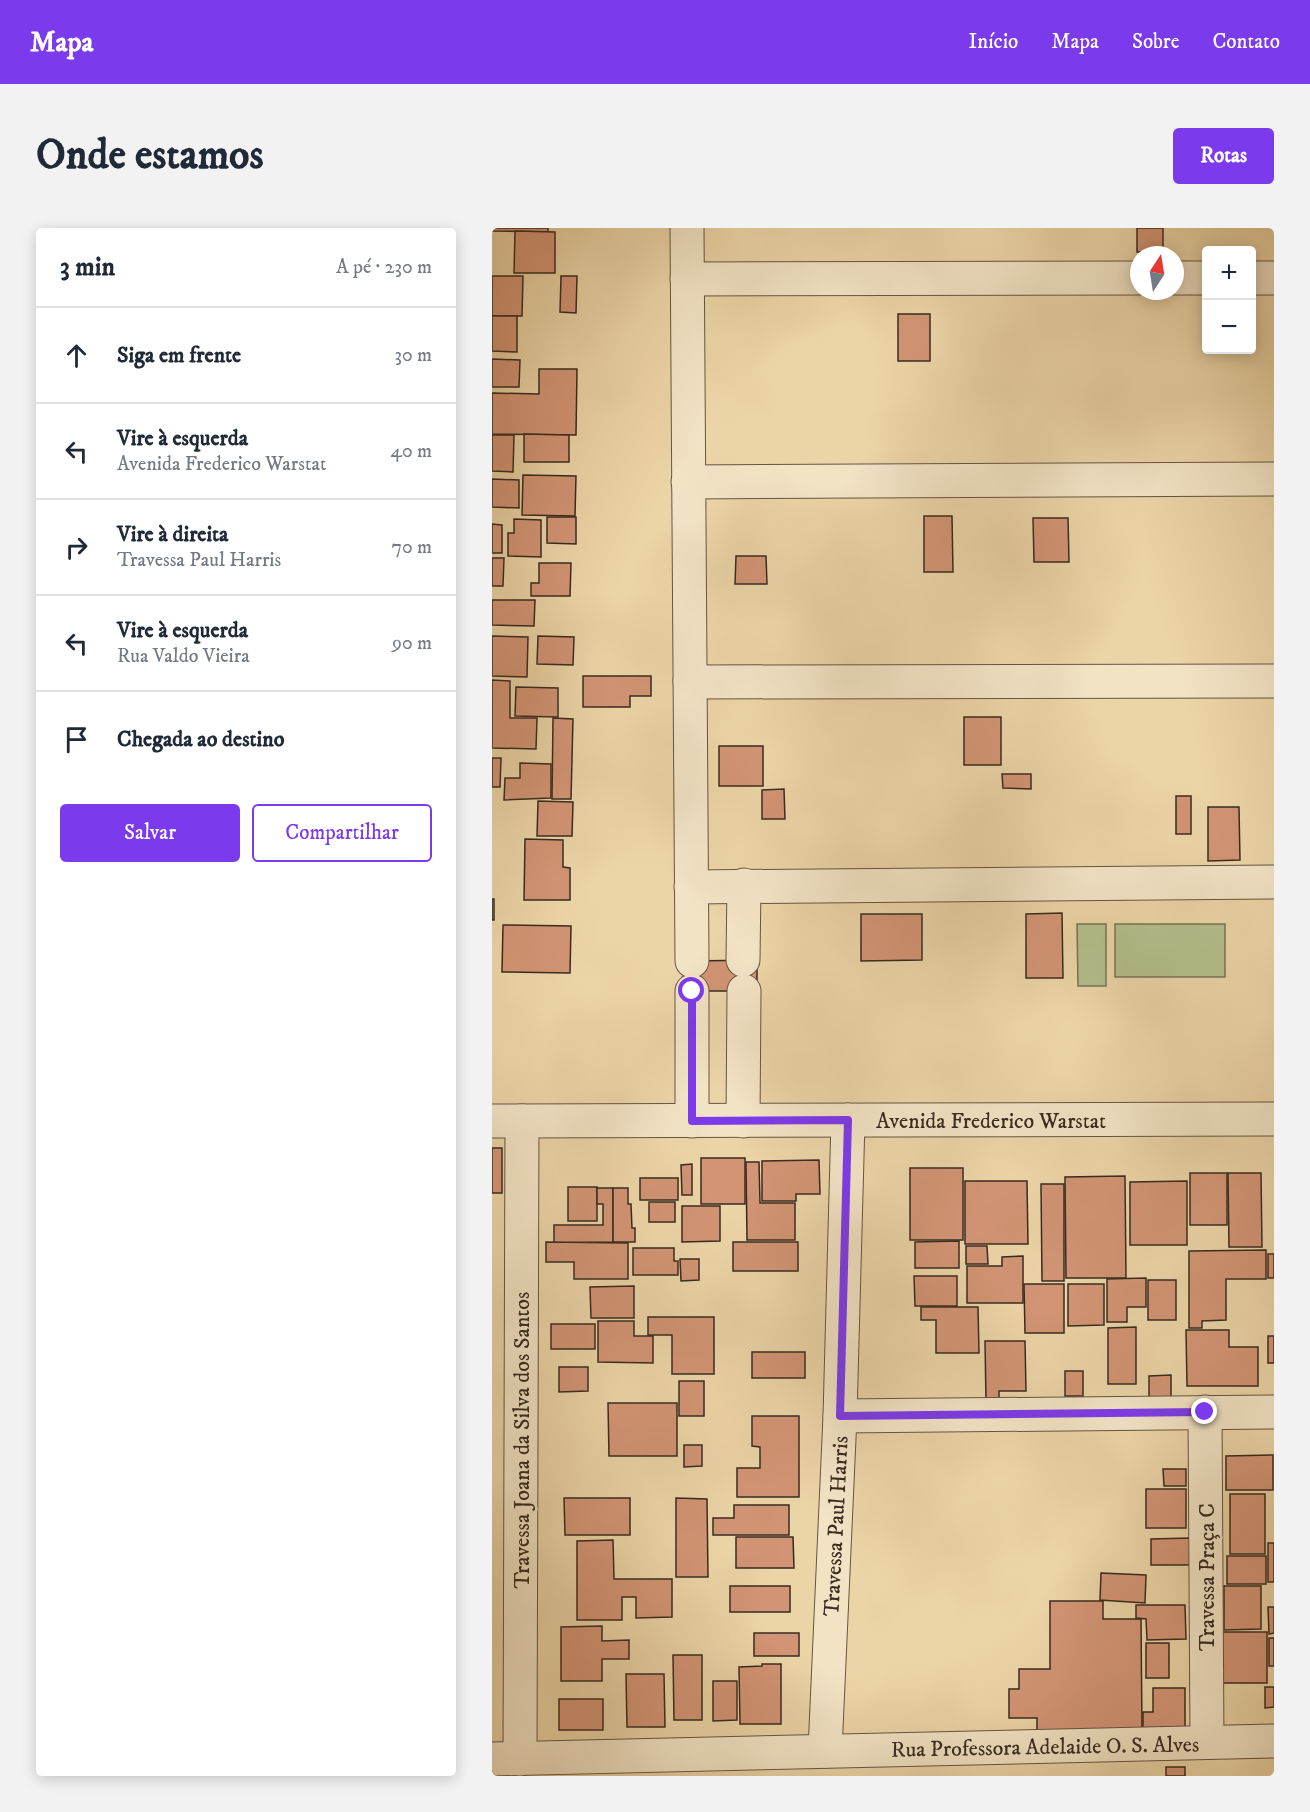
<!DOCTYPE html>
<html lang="pt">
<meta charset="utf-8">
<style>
:root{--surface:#fff;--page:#f2f2f3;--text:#1f2937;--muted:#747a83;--line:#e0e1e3;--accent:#7c3aed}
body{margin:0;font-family:"IM FELL DW Pica",serif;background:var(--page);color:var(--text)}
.controls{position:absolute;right:18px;top:18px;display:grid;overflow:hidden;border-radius:6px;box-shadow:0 3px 15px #0003}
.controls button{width:54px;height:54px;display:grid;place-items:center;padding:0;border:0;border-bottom:2px solid var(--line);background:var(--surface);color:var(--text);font:30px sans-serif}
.compass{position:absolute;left:638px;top:18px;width:54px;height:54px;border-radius:50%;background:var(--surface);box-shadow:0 3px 15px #0003;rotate:12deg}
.stop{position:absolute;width:18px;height:18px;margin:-14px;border:4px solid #7c3aed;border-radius:50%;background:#fff}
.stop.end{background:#7c3aed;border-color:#fff;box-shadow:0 2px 6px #0008}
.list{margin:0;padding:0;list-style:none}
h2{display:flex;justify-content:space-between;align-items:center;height:78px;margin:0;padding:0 24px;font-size:26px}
h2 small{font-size:20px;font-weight:400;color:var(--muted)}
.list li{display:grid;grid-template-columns:39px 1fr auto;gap:18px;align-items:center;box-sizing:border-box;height:96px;padding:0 24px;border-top:2px solid var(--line)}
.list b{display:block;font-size:22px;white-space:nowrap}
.list p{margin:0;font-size:20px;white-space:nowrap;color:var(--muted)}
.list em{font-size:20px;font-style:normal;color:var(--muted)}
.actions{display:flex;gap:12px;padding:18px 24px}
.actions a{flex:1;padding:14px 0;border:2px solid var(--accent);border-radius:6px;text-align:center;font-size:21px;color:var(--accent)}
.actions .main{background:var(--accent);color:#fff}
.icon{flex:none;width:33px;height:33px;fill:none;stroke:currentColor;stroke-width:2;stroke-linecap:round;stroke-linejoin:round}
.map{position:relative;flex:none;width:782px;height:1548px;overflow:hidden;border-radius:6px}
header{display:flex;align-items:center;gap:36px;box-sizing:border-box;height:84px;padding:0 30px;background:var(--accent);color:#fff}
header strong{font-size:28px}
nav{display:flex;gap:33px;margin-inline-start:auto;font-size:21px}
.intro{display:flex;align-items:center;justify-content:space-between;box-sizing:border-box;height:144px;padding:0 36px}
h1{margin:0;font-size:42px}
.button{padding:15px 27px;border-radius:6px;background:var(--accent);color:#fff;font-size:21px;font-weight:700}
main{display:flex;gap:36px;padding:0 36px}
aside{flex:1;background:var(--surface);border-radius:6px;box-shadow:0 3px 15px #0003}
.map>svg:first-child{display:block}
</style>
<header>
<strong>Mapa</strong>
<nav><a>Início</a><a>Mapa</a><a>Sobre</a><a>Contato</a></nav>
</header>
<div class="intro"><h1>Onde estamos</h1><a class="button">Rotas</a></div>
<main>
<aside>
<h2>3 min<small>A pé · 230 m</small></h2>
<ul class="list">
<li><svg class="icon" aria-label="ahead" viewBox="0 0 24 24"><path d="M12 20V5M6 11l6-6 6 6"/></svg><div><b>Siga em frente</b></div><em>30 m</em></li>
<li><svg class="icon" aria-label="left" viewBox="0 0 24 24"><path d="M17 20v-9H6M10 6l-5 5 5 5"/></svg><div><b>Vire à esquerda</b><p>Avenida Frederico Warstat</p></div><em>40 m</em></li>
<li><svg class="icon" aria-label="right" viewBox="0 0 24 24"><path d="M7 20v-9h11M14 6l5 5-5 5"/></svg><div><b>Vire à direita</b><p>Travessa Paul Harris</p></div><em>70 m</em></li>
<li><svg class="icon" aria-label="left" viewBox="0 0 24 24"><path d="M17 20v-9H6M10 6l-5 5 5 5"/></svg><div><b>Vire à esquerda</b><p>Rua Valdo Vieira</p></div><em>90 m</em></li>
<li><svg class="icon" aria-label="arrive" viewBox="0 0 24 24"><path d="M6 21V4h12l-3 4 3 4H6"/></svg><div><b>Chegada ao destino</b></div></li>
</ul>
<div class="actions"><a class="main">Salvar</a><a>Compartilhar</a></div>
</aside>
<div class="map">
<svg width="782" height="1548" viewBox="0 0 782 1548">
<rect width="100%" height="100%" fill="#ebd4a6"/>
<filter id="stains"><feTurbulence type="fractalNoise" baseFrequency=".00333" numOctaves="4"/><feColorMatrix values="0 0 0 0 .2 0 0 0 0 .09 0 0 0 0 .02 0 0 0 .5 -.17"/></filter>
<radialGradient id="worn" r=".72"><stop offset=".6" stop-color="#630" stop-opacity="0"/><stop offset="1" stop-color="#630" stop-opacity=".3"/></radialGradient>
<g fill="#b3be8a" stroke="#767455" stroke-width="1.5">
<path d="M585,696H614V758H586Z"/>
<path d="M733,696V749H623V696Z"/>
</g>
<g fill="#d29474" stroke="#382b20" stroke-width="1.5">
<path d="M0,0H56V4L0,3Z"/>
<rect x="645" y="0" width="26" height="24"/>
<path d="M23,3L63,4V45H22Z"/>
<path d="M0,48H31L30,88H0Z"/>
<path d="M69,48H85L84,85L68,84Z"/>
<rect x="406" y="86" width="32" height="47"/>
<path d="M0,88H25V124L0,123Z"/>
<path d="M0,131L28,132L27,159H0Z"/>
<path d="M47,141H85L84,207L0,206V165L47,166Z"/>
<path d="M32,206L77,207V234H32Z"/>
<path d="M0,207H22L21,244L0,243Z"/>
<path d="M31,247L84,248L83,288L30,287Z"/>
<path d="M0,251L27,252V280L0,279Z"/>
<path d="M432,288H460L461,344H432Z"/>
<path d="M55,289H84V316L55,315Z"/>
<path d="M541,290H576L577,334H542Z"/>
<path d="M22,291L49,292V329L16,328V305H22Z"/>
<path d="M0,296L10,297V325H0Z"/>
<path d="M244,328H274L275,356H243Z"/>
<path d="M0,330H12L11,358H0Z"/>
<path d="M47,335H79L78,368H39V355H47Z"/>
<path d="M0,372H43L42,398L0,397Z"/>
<path d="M0,408L36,409L35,449L0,448Z"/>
<path d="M46,408L82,409L81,437L45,436Z"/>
<path d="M91,448H159V468H138V479H91Z"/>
<path d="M0,452L18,453V490H45L44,521L0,520Z"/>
<path d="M24,459L66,460V489L23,488Z"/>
<rect x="472" y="489" width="37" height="48"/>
<path d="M61,490L81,491L79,571H60Z"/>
<rect x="227" y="518" width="44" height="40"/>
<path d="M0,530H9L8,559H0Z"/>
<path d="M28,535L59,536V570L12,572L13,550H28Z"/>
<path d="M510,546H539V561L511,560Z"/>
<path d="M292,561L293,591H270V562Z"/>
<rect x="684" y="568" width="15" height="38"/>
<path d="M46,573L81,574L80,608H45Z"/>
<path d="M716,579H747L748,632L716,633Z"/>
<path d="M33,611L71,612V639L78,640V672H32Z"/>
<rect x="0" y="671" width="2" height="21"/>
<path d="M570,685L571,750H534V686Z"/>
<path d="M369,686H430V732L369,733Z"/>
<path d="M11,697L79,698L78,745L10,744Z"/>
<path d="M265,732V763H198L200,733Z"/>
<rect x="0" y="920" width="10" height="45"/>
<rect x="209" y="930" width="44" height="46"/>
<path d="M327,932L328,966H304V973H270V933Z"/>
<path d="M254,934H267L268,975H303V1012H255Z"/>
<path d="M200,936V967H190L189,937Z"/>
<rect x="418" y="940" width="53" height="72"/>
<rect x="698" y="945" width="37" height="52"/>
<path d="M736,945H769L770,1019H737Z"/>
<path d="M633,948L634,1050H574L573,949Z"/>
<rect x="148" y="950" width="38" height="22"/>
<path d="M473,953H535L536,1016H473Z"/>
<path d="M695,953V1017H638V954Z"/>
<path d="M549,956H572V1053H550Z"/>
<rect x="76" y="959" width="29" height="34"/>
<path d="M105,960H121V1014L62,1015V997H111V976H105Z"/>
<path d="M121,960H136V976H139L140,1000H143V1014H121Z"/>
<rect x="157" y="974" width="26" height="20"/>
<path d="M190,978H228V1013L190,1014Z"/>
<path d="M467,1013V1040H423V1014Z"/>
<path d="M54,1014L136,1015V1051H82V1034H54Z"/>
<rect x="241" y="1014" width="65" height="29"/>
<path d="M474,1018H495L496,1036H474Z"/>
<path d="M141,1020H182V1033H186V1047H141Z"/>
<path d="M774,1022V1051H734V1092L710,1093V1100H697V1023Z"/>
<rect x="776" y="1026" width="6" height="24"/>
<path d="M531,1028V1075H475V1038H510V1029Z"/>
<path d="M188,1031H207V1052L189,1053Z"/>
<path d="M422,1048H465V1078H423Z"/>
<path d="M654,1050V1079H635V1094H615V1051Z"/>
<rect x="656" y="1052" width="28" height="40"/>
<path d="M532,1056H572V1105H533Z"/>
<path d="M576,1056H612V1097L576,1098Z"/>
<path d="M142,1058V1090H99L98,1059Z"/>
<path d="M429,1079H486L487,1125H444V1092H429Z"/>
<path d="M156,1089H222V1146H180V1107H156Z"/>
<path d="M106,1093H142V1108H161V1135L106,1134Z"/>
<rect x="59" y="1096" width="44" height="25"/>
<path d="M644,1099V1156H616V1100Z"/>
<path d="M694,1102H737V1119H766V1158H695Z"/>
<rect x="776" y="1108" width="6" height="27"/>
<path d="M493,1113H533L534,1163H507V1173H494Z"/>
<rect x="260" y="1124" width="53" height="26"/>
<path d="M67,1139H96V1163L67,1164Z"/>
<rect x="573" y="1143" width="18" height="25"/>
<path d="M679,1147V1173H657V1148Z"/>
<rect x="187" y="1153" width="25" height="35"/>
<path d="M116,1175H185V1228H117Z"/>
<path d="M260,1188H307V1269H245V1240H268V1219L260,1218Z"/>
<path d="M192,1217H210V1238L192,1239Z"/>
<path d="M781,1227V1262H734V1228Z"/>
<path d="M671,1241H694V1258H672Z"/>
<rect x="654" y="1261" width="40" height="39"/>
<rect x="738" y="1266" width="35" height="60"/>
<path d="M72,1270H138V1307H73Z"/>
<path d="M184,1270L215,1271L216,1349H184Z"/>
<path d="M242,1277H297V1307H221V1290H242Z"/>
<path d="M244,1309H301L302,1340H244Z"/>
<path d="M698,1310V1337H659V1311Z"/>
<path d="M121,1312L122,1351H180V1389L144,1390V1369H130V1392H85V1313Z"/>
<rect x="776" y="1315" width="6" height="39"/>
<rect x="735" y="1328" width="39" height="28"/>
<path d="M609,1345L654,1347L653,1375L608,1372Z"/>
<rect x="238" y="1358" width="60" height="26"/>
<path d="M732,1358H769V1401L732,1402Z"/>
<path d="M558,1373H611V1391H649L650,1502L545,1503V1490H517V1461H527V1441H558Z"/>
<path d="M644,1377H693L694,1411L655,1412L654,1391L644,1390Z"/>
<path d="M776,1379H782V1405L777,1406Z"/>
<path d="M110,1398V1413L137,1412V1431H110V1453H69V1399Z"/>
<rect x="729" y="1404" width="46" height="51"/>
<rect x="262" y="1405" width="45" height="23"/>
<rect x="777" y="1410" width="5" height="28"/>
<rect x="654" y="1415" width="23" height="35"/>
<path d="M181,1427H210V1492H182Z"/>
<path d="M270,1436H289V1496H248L247,1439L270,1438Z"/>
<path d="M134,1446H172L173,1499H135Z"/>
<path d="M221,1453H245V1492L221,1493Z"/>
<path d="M773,1459H782V1479L773,1480Z"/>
<path d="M661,1460H693V1501H651V1484H661Z"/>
<rect x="67" y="1471" width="44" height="31"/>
<rect x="674" y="1539" width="19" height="9"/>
</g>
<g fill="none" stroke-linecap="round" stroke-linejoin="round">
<g stroke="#655542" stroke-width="35">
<g id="minor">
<path d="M195,0L200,733"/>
<path d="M683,50H714"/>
<path d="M760,50H782"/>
<path d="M195,51L647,50"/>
<path d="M196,254L782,251"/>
<path d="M198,454L782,453"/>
<path d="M199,659L782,654"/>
<path d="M251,732L252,657"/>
<path d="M200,763V893"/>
<path d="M0,893L782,891"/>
<path d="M251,893L252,763"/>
<path d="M713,1184L715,1514"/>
<path d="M348,1188L782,1184"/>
<path d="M333,1523L348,1188L356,892"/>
<path d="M0,1531L782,1513"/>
<path d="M28,1531L30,893"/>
</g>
</g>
<use href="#minor" stroke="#f2e3c5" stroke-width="33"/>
</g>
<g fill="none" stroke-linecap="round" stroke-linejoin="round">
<path stroke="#7c3aed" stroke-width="8" d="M200,763V893L356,892L348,1188L713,1184"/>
</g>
<g text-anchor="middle" stroke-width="5" stroke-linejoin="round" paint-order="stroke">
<g font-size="22" fill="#382b20" stroke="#f2e3c5">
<text x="499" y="900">Avenida Frederico Warstat</text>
<text transform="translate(29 1212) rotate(-90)" y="8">Travessa Joana da Silva dos Santos</text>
<text transform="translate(343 1298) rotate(-87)" y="8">Travessa Paul Harris</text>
<text transform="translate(714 1349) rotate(-90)" y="8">Travessa Praça C</text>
<text transform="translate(553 1518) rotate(-1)" y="8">Rua Professora Adelaide O. S. Alves</text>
</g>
</g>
<rect width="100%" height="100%" filter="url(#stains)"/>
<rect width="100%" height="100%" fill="url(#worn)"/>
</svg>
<div class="controls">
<button>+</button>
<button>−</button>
</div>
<svg class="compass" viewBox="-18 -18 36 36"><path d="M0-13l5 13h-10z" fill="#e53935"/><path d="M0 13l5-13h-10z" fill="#747a83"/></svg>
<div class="stop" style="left:200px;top:763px"></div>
<div class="stop end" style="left:713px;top:1184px"></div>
</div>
</main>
